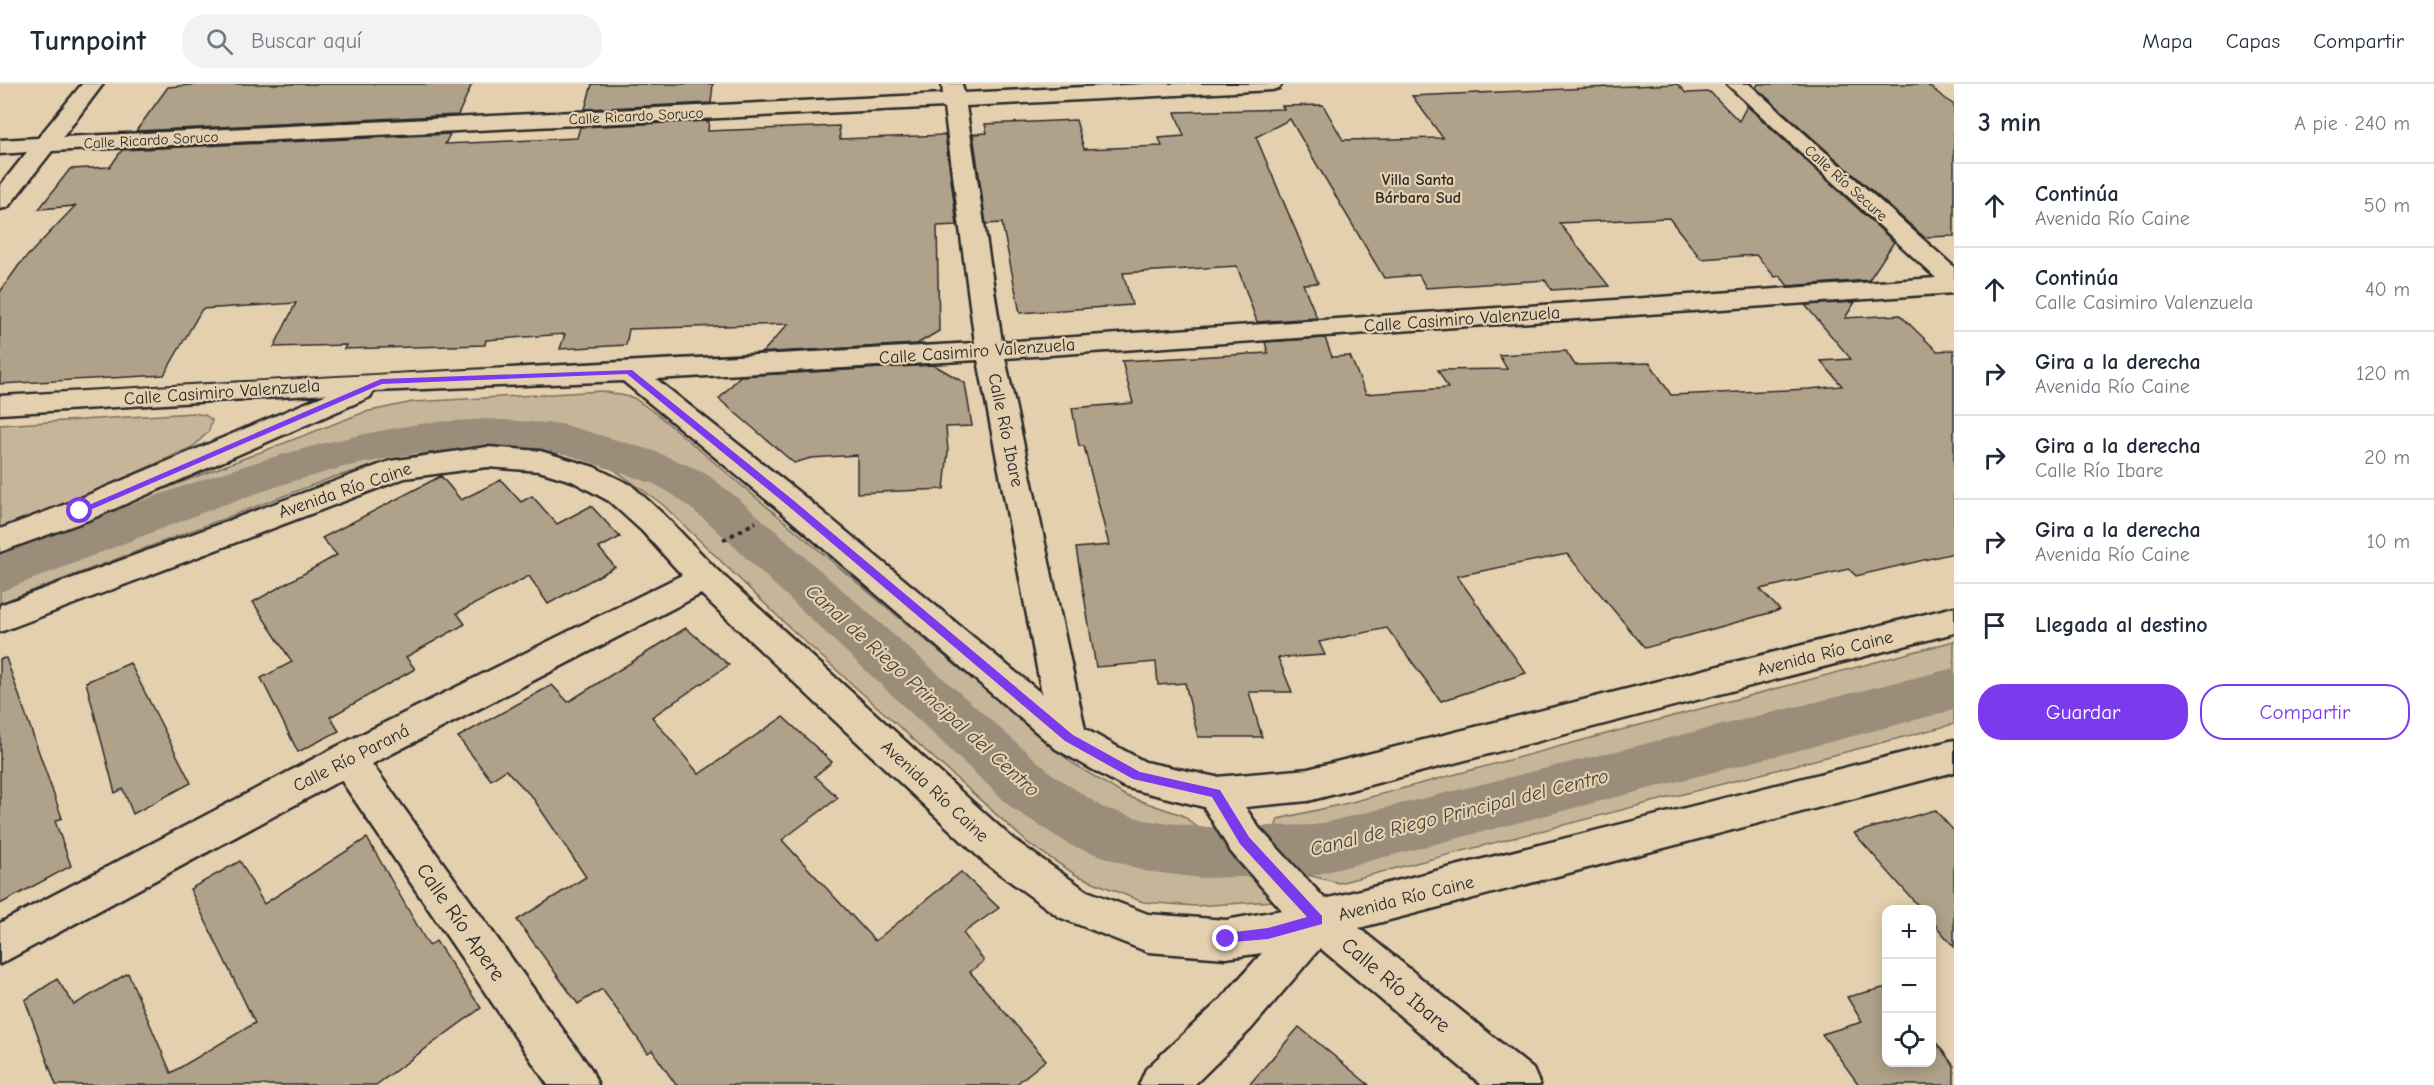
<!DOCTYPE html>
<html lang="es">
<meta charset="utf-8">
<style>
:root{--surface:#fff;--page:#f2f2f3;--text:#1f2937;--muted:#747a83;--line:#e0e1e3;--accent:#7c3aed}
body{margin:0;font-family:"Comic Neue",sans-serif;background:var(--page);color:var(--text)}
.controls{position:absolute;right:18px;bottom:18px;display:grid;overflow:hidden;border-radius:12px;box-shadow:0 3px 15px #0003}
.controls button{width:54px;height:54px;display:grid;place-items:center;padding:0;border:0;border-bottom:2px solid var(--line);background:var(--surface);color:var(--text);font:30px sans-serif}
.stop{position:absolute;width:18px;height:18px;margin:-14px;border:4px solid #7c3aed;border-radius:50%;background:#fff}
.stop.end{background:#7c3aed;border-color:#fff;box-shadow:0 2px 6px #0008}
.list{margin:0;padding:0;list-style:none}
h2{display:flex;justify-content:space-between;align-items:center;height:78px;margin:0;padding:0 24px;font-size:26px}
h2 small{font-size:20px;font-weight:400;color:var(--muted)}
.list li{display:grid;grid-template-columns:39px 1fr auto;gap:18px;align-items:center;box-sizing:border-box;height:84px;padding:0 24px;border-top:2px solid var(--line)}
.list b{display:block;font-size:22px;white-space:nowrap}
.list p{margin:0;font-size:20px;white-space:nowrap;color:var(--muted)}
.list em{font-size:20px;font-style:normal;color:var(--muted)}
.actions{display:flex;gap:12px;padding:18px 24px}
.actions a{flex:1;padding:14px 0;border:2px solid var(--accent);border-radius:24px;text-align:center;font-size:21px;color:var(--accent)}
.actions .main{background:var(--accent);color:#fff}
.icon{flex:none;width:33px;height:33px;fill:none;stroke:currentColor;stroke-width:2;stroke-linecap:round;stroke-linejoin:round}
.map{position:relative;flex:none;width:1954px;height:1001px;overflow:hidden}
header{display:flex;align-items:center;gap:36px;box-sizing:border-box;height:84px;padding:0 30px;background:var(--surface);border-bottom:2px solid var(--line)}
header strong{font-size:28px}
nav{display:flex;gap:33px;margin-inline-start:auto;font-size:21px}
.search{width:420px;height:54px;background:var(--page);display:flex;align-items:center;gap:15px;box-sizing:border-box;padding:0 21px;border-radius:24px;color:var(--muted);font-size:22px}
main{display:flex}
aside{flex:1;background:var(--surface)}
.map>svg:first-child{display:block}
</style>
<header>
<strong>Turnpoint</strong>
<div class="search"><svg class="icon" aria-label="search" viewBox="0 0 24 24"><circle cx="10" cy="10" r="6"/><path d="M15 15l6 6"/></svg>Buscar aquí</div>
<nav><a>Mapa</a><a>Capas</a><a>Compartir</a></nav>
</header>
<main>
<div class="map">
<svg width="1954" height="1001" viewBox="0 0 1954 1001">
<rect width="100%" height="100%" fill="#e4d0ae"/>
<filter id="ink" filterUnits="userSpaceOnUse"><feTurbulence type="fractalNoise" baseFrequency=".0167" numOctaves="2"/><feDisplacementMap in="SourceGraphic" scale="12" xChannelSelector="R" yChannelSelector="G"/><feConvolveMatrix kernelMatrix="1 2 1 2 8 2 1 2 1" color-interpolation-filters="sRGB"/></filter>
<g filter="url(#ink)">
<g fill="#c6b599" stroke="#787062" stroke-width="1.5">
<path d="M602,307L634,314L658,331L1072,679L1126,712L1182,731L1264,796L1274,817L1195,822L1143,818L1076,791L1029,760L790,544L662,420L613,385L571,370L518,363H463L410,372L334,393L0,519V468L365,328L413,318Z"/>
<path d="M193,329L205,331L212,336L209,347L194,362L41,433L0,447V341Z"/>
<path d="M1954,557V640L1339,799L1304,790L1272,754L1278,735L1348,719Z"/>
</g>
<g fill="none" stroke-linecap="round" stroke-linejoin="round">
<path fill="#9a8e7a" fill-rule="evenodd" d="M486,335L562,340L654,367L704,388L740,416L1052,690L1102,723L1144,736L1201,743L1315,741L1954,584V626L1315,791L1201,794L1144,787L1070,761L1012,724L708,438L672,410L654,400L562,369L486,363L416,369L344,383L287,399L217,423L0,508V471C135,419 270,364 413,341C437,337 462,337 486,335Z"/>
</g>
<g fill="#b0a28a" stroke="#2b2b2b" stroke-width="1.5">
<path d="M201,0H472L458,31L136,47L168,3Z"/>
<path d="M592,0H713L711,19L585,25Z"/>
<path d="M1677,0L1686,9L1710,8L1739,37L1747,22L1894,158L1869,196L1788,202L1780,192L1775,193L1756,171L1701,175L1669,134L1559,139L1609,202L1552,206L1545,196L1426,204L1419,191L1384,194L1290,35L1256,53L1318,199L1303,200L1317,234L1257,238L1237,182L1123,189L1132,221L1020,229L1002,139L986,140L973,50L987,49L985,40L1076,36L1084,65L1162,62L1159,54L1184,52L1175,28L1284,25L1282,22L1323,21L1343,56L1443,54L1412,12Z"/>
<path d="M1758,0H1926L1954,21V152L1924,153L1756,4Z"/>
<path d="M709,37L708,47L839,42L840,55L945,51L957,141L937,142L939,247L917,260L762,269L788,240L629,245L626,261L560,265L565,250L486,256L485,261L344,265L346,261L274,263L296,219L202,225L164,291L0,300V208L19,181L75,122L39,125L70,85L110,83L122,66L450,50L445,60L577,54L580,43Z"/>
<path d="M1855,218L1845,234L1900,231L1937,267L1954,266V469L1856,492L1849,485L1760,505L1780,526L1645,564L1567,470L1457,492L1526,589L1441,617L1387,544L1319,558L1325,571L1278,574L1292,608H1249L1262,653H1198L1185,599L1158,601L1156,578L1096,583L1076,464L1109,461L1084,362H1079L1072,324L1133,319L1122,277L1268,269L1265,258L1325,254L1332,273L1350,272L1366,310L1448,304L1438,286L1507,285L1499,271L1566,267L1575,281L1650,279L1671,311L1809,305L1842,302L1821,277L1851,275L1805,221Z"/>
<path d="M934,281L965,299L972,342L946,343L948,367L944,405L857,409V371L811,374L794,379L719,315L740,292Z"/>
<path d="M441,392L461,416L501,396L521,418L532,412L557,440L591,422L620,453L599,464L615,483L548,520L529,492L457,529L465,540L406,573L415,585L330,633L339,647L298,668L261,594L292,578L253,518L337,471L322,454Z"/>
<path d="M686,544L729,581L652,633L699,690L783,633L832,678L815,692L838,714L782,756L875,857L961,788L999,824L963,849L984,877L970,888L1046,976L1015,1001H676L652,966L648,969L602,905L578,920L517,836L586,793L533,714L506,686L491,696L458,653L552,601L568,618Z"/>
<path d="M6,574L62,734L55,737L71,782L0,820V575Z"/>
<path d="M130,579L191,699L133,730L123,705L115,709L86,598Z"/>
<path d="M1935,726L1954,747V863L1932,837V825H1921L1854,749Z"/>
<path d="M367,754L429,862L436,857L481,924L376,1001H56L25,916L57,895L74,921L128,889L171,989L255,939L190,805L240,777L264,820Z"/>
<path d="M1887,903V978H1932V953L1954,982V1001H1859L1822,950L1862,938L1847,913Z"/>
<path d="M1299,943L1369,1001H1249Z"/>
</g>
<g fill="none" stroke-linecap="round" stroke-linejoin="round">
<g stroke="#2b2b2b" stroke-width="5">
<path id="street" d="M82,0H103L63,53L943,10L942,0H962L964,9L1144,0H1282L1279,4L1272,6L966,22L1002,258L1936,194L1727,0H1749L1954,183V209L1005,274L1085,645L1145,678L1216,693L1308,685L1954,523V549L1308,717L1245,723L1259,744L1325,815L1954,656V688L1359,844L1533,985L1540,1001H1482L1320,864L1251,945L1194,1001H1139L1146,985L1221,915L1262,869L1226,874L1148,868L1059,833L985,779L701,510L372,680L591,985L598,1001H548L341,696L0,880V839L334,664L682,491L642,447L609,417L572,397L539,387L487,383L405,394L0,548V521L390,377L487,363L540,367L594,383L631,401L664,431L716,485L1013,755L1087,807L1148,830L1226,836L1282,826L1231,768L1204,723L1124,703L1056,665L779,426L623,297L374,307L370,313L91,435L0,468V445L69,419L327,310L0,330V312C325,292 650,278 975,259L944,23L52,67L8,123L0,125V102L27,68L0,70V56L38,54ZM978,276L1042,610L801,410L656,295Z"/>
</g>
<path stroke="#2b2b2b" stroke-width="4" stroke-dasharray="4.5 4.5" stroke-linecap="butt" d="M723,456L756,438"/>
<use href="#street" fill="#e4d0ae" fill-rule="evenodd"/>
</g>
</g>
<path fill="#7c3aed" d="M632,286L793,416L1073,651L1140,688L1220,706L1249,753L1322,832V840L1268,855L1222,859V851L1226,849L1268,844L1307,833L1240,760L1212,713L1133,695L1065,657L787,421L627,290L382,300L83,429L75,427L381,295Z"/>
<g text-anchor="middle" stroke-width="4.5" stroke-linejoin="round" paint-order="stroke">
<g font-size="15" fill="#2b2b2b" stroke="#e4d0ae">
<text transform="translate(636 32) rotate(-3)" y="5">Calle Ricardo Soruco</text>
<text transform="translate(151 56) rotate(-3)" y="5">Calle Ricardo Soruco</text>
<text transform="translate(1846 99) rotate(42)" y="5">Calle Río Secure</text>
</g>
<g font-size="16" font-weight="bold" fill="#2b2b2b" stroke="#e4d0ae">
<text x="1418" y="101">Villa Santa<tspan x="1418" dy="18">Bárbara Sud</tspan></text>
</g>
<g font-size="18" fill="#2b2b2b" stroke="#e4d0ae">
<text transform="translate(1462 235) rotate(-4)" y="6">Calle Casimiro Valenzuela</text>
<text transform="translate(977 267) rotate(-4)" y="6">Calle Casimiro Valenzuela</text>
<text transform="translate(222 308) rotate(-4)" y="6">Calle Casimiro Valenzuela</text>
<text transform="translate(1006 346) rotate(78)" y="6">Calle Río Ibare</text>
<text transform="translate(345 406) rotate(-19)" y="6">Avenida Río Caine</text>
<text transform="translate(1825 569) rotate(-14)" y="6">Avenida Río Caine</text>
<text transform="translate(351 674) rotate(-27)" y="6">Calle Río Paraná</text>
<text transform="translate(935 707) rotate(43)" y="6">Avenida Río Caine</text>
<text transform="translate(1406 814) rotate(-14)" y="6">Avenida Río Caine</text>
</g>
<g font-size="20" font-style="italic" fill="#413f3b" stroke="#e4d0ae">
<text transform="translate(923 606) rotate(42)" y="7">Canal de Riego Principal del Centro</text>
<text transform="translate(1459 728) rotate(-14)" y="7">Canal de Riego Principal del Centro</text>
</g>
<g font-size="21" fill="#2b2b2b" stroke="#e4d0ae">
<text transform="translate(461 838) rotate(55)" y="7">Calle Río Apere</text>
<text transform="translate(1396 901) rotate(40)" y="7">Calle Río Ibare</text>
</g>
</g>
</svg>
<div class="controls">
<button>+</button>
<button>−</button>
<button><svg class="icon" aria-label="locate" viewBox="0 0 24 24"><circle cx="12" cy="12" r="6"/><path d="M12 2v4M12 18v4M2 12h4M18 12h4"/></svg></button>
</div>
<div class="stop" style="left:80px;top:427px"></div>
<div class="stop end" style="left:1226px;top:855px"></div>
</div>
<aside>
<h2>3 min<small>A pie · 240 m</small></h2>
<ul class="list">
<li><svg class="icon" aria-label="ahead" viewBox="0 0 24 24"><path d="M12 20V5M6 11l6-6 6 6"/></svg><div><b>Continúa</b><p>Avenida Río Caine</p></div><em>50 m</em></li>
<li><svg class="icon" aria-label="ahead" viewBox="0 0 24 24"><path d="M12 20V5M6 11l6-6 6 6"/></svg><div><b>Continúa</b><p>Calle Casimiro Valenzuela</p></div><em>40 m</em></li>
<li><svg class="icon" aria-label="right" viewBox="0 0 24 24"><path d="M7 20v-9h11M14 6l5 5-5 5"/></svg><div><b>Gira a la derecha</b><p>Avenida Río Caine</p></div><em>120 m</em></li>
<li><svg class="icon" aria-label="right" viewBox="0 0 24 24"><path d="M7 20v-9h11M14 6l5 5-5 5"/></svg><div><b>Gira a la derecha</b><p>Calle Río Ibare</p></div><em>20 m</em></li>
<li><svg class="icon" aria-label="right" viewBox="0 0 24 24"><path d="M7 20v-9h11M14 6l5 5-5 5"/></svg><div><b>Gira a la derecha</b><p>Avenida Río Caine</p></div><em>10 m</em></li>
<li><svg class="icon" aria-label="arrive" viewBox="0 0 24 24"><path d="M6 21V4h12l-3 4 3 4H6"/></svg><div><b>Llegada al destino</b></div></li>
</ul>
<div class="actions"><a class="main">Guardar</a><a>Compartir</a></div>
</aside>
</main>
